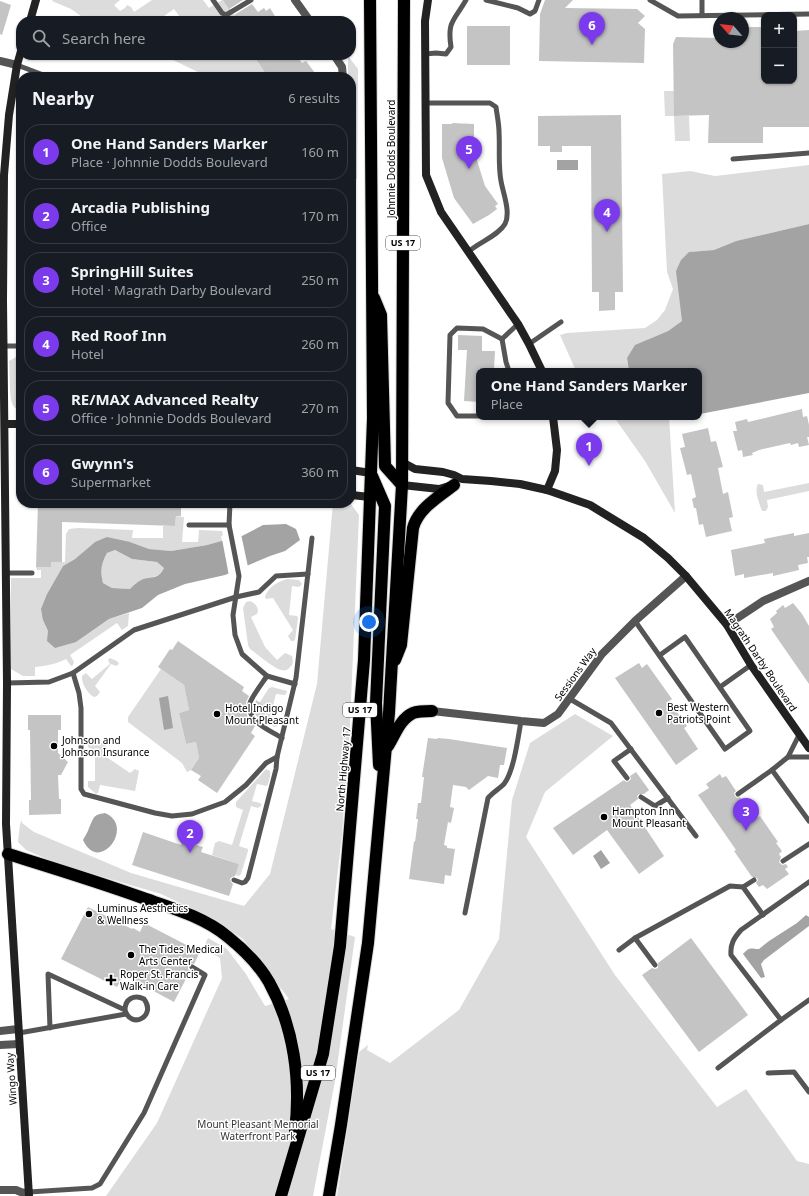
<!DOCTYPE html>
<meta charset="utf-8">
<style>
:root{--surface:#171b24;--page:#242831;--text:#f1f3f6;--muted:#9ea1a6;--line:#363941;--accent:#7c3aed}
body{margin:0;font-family:"Noto Sans",sans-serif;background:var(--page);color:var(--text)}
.controls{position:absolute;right:12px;top:12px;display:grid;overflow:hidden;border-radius:8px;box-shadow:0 1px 3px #0004}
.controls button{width:36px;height:36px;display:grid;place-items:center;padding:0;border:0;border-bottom:1px solid var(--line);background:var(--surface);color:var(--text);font:20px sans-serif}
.compass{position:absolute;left:713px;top:12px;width:36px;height:36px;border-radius:50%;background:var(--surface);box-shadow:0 1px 3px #0004;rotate:298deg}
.you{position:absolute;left:369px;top:622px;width:14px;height:14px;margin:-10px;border:3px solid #fff;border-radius:50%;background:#1a73e8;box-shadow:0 0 0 6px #1a73e833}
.badge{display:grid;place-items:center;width:26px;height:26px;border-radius:50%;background:var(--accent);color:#fff;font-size:13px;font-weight:700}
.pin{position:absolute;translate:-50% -33px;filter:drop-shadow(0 1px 2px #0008)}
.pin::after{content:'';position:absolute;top:21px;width:14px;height:12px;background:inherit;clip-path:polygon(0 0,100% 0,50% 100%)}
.popup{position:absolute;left:476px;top:368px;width:226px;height:52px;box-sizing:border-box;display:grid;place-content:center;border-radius:8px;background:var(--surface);filter:drop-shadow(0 1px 3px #0005);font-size:13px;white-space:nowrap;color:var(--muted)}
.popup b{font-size:15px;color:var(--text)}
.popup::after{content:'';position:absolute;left:50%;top:100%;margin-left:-8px;border:8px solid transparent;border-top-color:var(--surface)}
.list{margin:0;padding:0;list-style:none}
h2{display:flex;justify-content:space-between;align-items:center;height:52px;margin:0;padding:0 16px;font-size:17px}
h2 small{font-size:13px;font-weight:400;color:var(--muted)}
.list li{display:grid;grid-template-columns:26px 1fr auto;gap:12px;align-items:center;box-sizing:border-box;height:56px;margin:0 8px 8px;padding:0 8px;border:1px solid var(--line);border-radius:16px}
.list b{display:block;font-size:15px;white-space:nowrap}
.list p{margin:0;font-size:13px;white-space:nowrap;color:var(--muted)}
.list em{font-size:13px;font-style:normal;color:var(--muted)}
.icon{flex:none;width:22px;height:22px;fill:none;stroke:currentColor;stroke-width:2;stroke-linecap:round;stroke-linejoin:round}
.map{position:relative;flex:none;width:809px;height:1196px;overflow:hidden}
.search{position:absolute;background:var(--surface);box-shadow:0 1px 3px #0004;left:16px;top:16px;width:340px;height:44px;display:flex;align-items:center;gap:10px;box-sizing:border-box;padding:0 14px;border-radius:16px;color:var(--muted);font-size:15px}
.panel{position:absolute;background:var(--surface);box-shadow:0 1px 3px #0004;left:16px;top:72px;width:340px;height:436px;border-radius:16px}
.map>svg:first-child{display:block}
</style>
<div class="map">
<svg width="809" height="1196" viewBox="0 0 809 1196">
<rect width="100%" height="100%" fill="#fff"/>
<g fill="#dcdcdc">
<path d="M53,0H120L114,5L120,11L125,8L127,5L131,7L134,12L152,0H203L209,8L222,0H224L238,21H183L174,9L157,21H88L71,9L52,1Z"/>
<path d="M175,55H253L268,77H203L198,72L173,60Z"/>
<path d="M348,56L358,69L357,179H351V77H348Z"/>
<path d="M664,91H674V116H689L690,141H675L674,116H665Z"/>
<path d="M809,165V224L736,241L714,250L689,252L682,321L668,331L649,339L627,358L629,371H576L560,335L567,333L645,328L657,320L665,310L673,289L667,272L662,174L690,171L715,176Z"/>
<path d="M18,356H21V412C17,410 13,407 12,403C9,394 10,372 9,361Z"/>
<path d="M614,417H669L675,513L645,461Z"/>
<path d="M809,483V491L767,500L768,507L766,511H762C759,502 754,492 758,484L763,485L764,492Z"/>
<path d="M333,503L351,504L359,515L350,724L342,835L331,929L355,937L335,1081L313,1196H106L157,1123L222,978L220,958L203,948L208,938L227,949L246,974L265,1006L289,999L243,939L214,919L161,894L56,863L26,850L18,842L20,824L22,820V823L34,832L131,873L244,906L270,874L317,684Z"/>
<path d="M176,516L184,517L182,542H198L199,530L222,531L223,535L221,536L222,541L207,545L171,551L149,549L130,542H95L75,559L63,566L47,594L43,620L48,631L76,642L109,619L129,613L128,626L122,630L117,623L70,655L74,662L73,665L71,666L66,659C56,664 46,666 35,667V676H23L11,669V578H41V570H37L36,567H51V562H65L66,534L69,529L78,528L133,530L132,538H163V526H175Z"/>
<path d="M115,550L132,559L157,562L164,568C158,579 153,576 143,579C138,581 134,586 130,589L112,588L103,583C100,571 101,564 107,553Z"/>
<path d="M287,579L299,580L302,584L299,587L292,586L289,615L297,616L298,618L295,640L293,641H291L288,636L293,630L273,598L266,599L265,597C268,587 277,582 287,579Z"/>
<path d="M250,601C255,603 260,608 257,614L251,617L265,647L277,660L285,653L292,656C293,660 294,664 290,667C288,670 285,671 282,670C276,670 256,653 250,649L248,645L243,608L246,602Z"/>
<path d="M110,658L117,661L119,664L116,666L111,664L95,686L100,692L97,696L94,697C88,694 81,683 82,676L86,673L92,679L110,664L108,660Z"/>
<path d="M161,669L184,685L189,710L179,713L186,744L196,742L199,758L191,770L187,772L182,763L128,722V717Z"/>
<path d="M272,687L287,691V692L285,695L276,694L270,717L279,719L280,721L278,726L274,727L258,714V705L269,688Z"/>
<path d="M575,714L613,736L545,792L526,837L615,975L717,1107L746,1089L797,1161L809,1164V1196H337L359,1052L368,1045L367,1050L390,1063L459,1010L499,939L512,800L530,743Z"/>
<path d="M92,738H94L107,746L102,754L130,773L135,769L139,771L135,791L100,785L98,793L96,794L88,787V781H95V752L88,747V744Z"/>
<path d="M266,769L270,771C271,775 269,782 267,786L257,784L252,801L260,803L262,805L258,808L251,806L239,846L248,849V851L241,874L239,876L235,875L239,864L212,855L215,843L219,841L232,845L243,810L236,807V802Z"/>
</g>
<g fill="#a3a3a3" fill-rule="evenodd">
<rect x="557" y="160" width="21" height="10"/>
<path d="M809,224V393L700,414L699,371H629L627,358L635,345L668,331L682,321L676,271L681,260L689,252L714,250L736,241Z"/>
<path d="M286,524L296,529L300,540L285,551L270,556L225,575L185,584L158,595L142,608L109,619L76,642L55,648L47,641L48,631L43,620L41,609L47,594L63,566L75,559L95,542L107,537L130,542L149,549L171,551L207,545L225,540L242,536L263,525ZM115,550L132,559L157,562L164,568C158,580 152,576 143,579C138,581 133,586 130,589L112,588L103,583C100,571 101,564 107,553Z"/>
<path d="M168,696L173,728L164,730L159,698Z"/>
<path d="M105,813C136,826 99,875 83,840C85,836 88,832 89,828C94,818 92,815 105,813Z"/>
<path d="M601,850L610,863L601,869L593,856Z"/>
<path d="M806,915L809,917V926L764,960L761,964L765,977L761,978L743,954C750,946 751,949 759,949L769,941L797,923Z"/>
</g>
<path fill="#fff" d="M241,534L248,567L229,576L222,539Z"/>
<g fill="#c4c4c4">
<path d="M223,0H243L229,9Z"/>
<path d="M545,0H573L565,8L637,9L645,16L638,23L645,29L644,63L539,61L540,14Z"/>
<path d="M0,1L11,5L2,35L0,34Z"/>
<path d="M252,4L258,12L264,8L266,11L270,8L278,21H238L234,15Z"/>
<rect x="467" y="26" width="43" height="39"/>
<path d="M751,27H764V81H794V31L809,30V127H763V143H708L709,115L674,116L673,44L676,37L719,38V42H743V28Z"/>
<path d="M253,55H296L302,63L306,61L318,77H268Z"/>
<path d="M621,115L623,292H615V310L599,311V292H592L591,146H562V152H550V146H538V116Z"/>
<path d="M452,123L474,124V151L485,186L498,204L495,206L497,209L489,215L473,224L454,198L442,158V124H452Z"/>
<path d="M458,335L482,336V351H495L494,369H479V402L464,401L467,350H458Z"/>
<path d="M802,409L803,417L807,416L809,425V437H807L809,445L799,447L798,443L791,445L790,443L759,450L752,453L753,455L743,457L742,450L738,451L733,431H737L735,422L747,419L748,422Z"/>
<path d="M708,428L711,442L716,441L723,467L718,468L723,494L728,492L733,517L729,518L732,531L706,537L703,524L699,525L696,508H694L692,499L696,497L691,474L687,475L680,448L685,447L682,434Z"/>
<path d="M38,503H181V516H176L175,526L62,522V562H51V567H36Z"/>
<path d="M794,533V536L809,533V557H807L808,563L798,565L799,570L773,576V573L744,578V574L735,576L731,550L765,543L764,539Z"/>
<path d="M793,603L802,614L809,626V684L771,629L774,627L770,619L777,613L776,611L783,605L785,608Z"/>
<path d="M178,641L244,687L242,691L249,696L246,702V711L248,718L255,726L251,733L255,736L217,793L198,780L201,776L191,770L199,758L196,742L186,744L179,713L189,710L184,685L158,667L170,649L172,650Z"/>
<path d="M639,663L642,668L647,664L672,699L669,701L687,726L684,728L698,749L676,765L615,678Z"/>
<path d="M256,700L263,705L264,713L260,719L255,714L254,709Z"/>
<path d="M28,715H61V730H58V753L68,762L61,775H58L59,799H61V814L29,815V800H31L30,730H28Z"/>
<path d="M428,738L437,739L438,738L449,739L507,748L504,765H500L498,778L488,776L469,790L466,787L453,785L450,807L454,808L451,823L448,822L444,845L447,846V848L455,849L451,876L445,875L444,884L409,879L414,841L415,842L418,819H416L418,803H421L424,777H422Z"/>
<path d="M636,772L649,790L644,794H639L637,796L638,799L630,805L664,856L639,874L607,830L573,855L553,828L624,780L626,782L629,781L631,779L630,776Z"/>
<path d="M720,774L722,778L726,776L736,791L734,793L735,796L737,798L740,797L755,819L760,816L778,842L776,843L782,851L779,854L781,857L779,862L782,865L786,864L788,867L785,869L789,874L767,889L763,885L759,887L756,883L758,880L757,878L752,877L734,851L736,850L698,795L709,788L706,784Z"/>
<path d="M143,832L181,845L182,841L203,847L201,852L239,864L235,876L232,877L230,879L231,882L233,884L229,896L132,865Z"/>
<path d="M88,907L132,929L133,928L140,932L144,923L200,952L194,964L190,963L188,965V969L190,971L174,1002L124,975L117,987L61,959Z"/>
<path d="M691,938L748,1015L699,1052L642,975L652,968L655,969L658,968V963Z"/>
</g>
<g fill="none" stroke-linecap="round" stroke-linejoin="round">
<g stroke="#dbdbdb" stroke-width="14">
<g id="highway">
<path d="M374,298L381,315L385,466L402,485"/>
<path d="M372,476L385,506L376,703L379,765"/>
<path d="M395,660L401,645L413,528C418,509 438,497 454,485"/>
<path d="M388,746C395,735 400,719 413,713C418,711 426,711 432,711"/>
<path d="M8,854C53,868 99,882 143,898C172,908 204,917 228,937C243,949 259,965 269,982C294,1027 301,1080 295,1131"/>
<path d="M281,1196L323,1054L340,946L364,660L373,418L370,0"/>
<path d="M329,1196L341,1125L368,943L389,713L402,485L404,0"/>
</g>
</g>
<g stroke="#555" stroke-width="5">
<path d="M213,0L222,13L226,15L251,0"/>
<path d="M486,0L518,8L530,14L535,11L539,0"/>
<path d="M650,0L678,16L809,14"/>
<path d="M702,15V0"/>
<path d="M425,54L436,53L446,54L451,47C447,21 454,21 466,0"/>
<path d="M17,65L46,76L139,77"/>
<path d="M167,77L176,76L180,77"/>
<path d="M426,103H490L496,107C497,115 499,124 499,132C500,148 498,165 501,181C503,193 511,212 505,224C498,236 479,242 468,252"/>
<path d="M733,159L809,153"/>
<path d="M502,339L506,362L509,371"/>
<path d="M529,344L561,322"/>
<path d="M4,346H21"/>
<path d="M479,416H457L448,403L450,335L457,328L483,329L502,339L518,324"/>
<path d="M230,503L229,525L239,576L233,615L235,635L242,654L267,676L295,684"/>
<path d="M189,525H229"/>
<path d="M6,573H32"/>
<path d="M635,621L725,749L750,731L685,637L660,655"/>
<path d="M73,673L79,693L81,708V789L84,794L155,813L172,816L192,814L225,802L246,785L266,763L277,757"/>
<path d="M267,676C263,682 251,698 250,703C246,722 270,730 282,738"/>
<path d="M7,683L49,682L73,673L134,630L236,597L259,592L276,576L308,574"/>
<path d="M720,687L751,665"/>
<path d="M570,699L611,723L696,836"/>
<path d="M799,735L788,757H809"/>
<path d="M788,757L772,770L809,821"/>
<path d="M627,778L614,761L631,749"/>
<path d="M738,794L772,770"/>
<path d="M641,797L655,806L668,798"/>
<path d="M783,861L809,844"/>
<path d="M234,880L242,883L245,882L248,878L276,769L277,757L296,678L312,538"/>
<path d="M809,882L741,930C734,938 730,944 731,955L781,1020L809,1000"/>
<path d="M743,887L754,880"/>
<path d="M465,913L488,798C493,792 499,789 504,784C514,771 518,738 521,721"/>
<path d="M635,938L655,965"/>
<path d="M619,950L635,938L730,886L743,887L763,915"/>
<path d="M50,1028L48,974L125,1010C131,1030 157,1016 144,999C134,994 125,999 125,1010"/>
<path d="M19,1033L126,1014"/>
<path d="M718,1068L781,1020"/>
<path d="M768,1073L794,1072L809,1092"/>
<path d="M29,1192L92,1188L100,1184L144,1113L205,975L192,967"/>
</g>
<g stroke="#555" stroke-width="8">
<path d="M295,0L310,21"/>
<path d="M334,55L342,67L343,77"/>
<path d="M0,61L17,65"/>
<path d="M727,625L763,601L809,581"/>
<path d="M432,711L521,721L544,723L558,714L602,654L635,621L686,576"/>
<path d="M0,1031L18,1029"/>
<path d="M0,1045L19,1044"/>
<path d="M0,1190H16L23,1193L29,1192"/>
</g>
<g stroke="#222" stroke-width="8">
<path d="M428,0L425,21L426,175L441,212L518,324L529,344L542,371"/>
<path d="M30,21L36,0"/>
<path d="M21,51L17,65L9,115L4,175L3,300L7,683L6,824L29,1196"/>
<path d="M5,424H21"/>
<path d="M402,462L415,469L443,472L454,475L462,479L491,481L520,484L547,490L590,505L644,538L668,558L686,576L727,625L751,665L809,748"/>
<path d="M351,470L371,473"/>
<path d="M402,485L439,489L449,486"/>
<path d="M547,490L555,471L557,450L553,417"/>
<path d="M351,495L370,497"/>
</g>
<use href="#highway" stroke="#000" stroke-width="12"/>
</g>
<g fill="#000" stroke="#fff" stroke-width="1.5">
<circle cx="659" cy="713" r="4"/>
<circle cx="217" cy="714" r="4"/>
<circle cx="54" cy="746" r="4"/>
<circle cx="604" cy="817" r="4"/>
<circle cx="89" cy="914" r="4"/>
<circle cx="131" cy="955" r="4"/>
<path d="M109 974h4v4h4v4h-4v4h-4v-4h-4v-4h4z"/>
</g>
<g text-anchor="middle" stroke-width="3" stroke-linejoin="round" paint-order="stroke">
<g fill="#fff" stroke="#4c4c4c" stroke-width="1">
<rect x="386" y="236" width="34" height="14" rx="3"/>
<rect x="343" y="703" width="34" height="14" rx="3"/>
<rect x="301" y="1066" width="34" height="14" rx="3"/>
</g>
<g font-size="9" font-weight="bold" fill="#000">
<text x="403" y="246">US 17</text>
<text x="360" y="713">US 17</text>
<text x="318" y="1076">US 17</text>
</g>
<g font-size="10" fill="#000" stroke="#fff">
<text transform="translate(391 159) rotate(-90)" y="4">Johnnie Dodds Boulevard</text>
<text transform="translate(761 660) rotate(56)" y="4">Magrath Darby Boulevard</text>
<text transform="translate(575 674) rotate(-54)" y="4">Sessions Way</text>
<text transform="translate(343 769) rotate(-85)" y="4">North Highway 17</text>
<text transform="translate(11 1079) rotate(-94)" y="4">Wingo Way</text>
</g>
<g font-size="10" fill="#000" stroke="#fff" text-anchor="start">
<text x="667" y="711">Best Western<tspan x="667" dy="12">Patriots Point</tspan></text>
<text x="225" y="712">Hotel Indigo<tspan x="225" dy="12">Mount Pleasant</tspan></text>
<text x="62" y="744">Johnson and<tspan x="62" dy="12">Johnson Insurance</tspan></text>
<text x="612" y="815">Hampton Inn<tspan x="612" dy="12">Mount Pleasant</tspan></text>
<text x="97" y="912">Luminus Aesthetics<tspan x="97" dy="12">&amp; Wellness</tspan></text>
<text x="139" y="953">The Tides Medical<tspan x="139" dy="12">Arts Center</tspan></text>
<text x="120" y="978">Roper St. Francis<tspan x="120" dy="12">Walk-in Care</tspan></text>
</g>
<g font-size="10" fill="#333" stroke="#fff">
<text x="258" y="1128">Mount Pleasant Memorial<tspan x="258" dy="12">Waterfront Park</tspan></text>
</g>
</g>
</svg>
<div class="controls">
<button>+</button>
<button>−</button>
</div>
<svg class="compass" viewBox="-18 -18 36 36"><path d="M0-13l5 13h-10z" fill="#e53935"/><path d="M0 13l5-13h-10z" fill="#9ea1a6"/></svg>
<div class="you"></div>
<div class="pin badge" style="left:589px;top:466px">1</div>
<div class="popup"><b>One Hand Sanders Marker</b>Place</div>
<div class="pin badge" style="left:190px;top:853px">2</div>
<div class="pin badge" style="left:746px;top:831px">3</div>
<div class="pin badge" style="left:607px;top:232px">4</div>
<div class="pin badge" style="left:469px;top:169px">5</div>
<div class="pin badge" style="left:592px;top:45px">6</div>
<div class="search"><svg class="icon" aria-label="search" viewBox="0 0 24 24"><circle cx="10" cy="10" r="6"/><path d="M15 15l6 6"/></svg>Search here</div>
<section class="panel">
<h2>Nearby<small>6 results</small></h2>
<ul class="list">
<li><span class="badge">1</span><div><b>One Hand Sanders Marker</b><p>Place · Johnnie Dodds Boulevard</p></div><em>160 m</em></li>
<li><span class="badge">2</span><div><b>Arcadia Publishing</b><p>Office</p></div><em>170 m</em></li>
<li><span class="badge">3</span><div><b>SpringHill Suites</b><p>Hotel · Magrath Darby Boulevard</p></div><em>250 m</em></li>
<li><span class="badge">4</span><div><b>Red Roof Inn</b><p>Hotel</p></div><em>260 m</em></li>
<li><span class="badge">5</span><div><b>RE/MAX Advanced Realty</b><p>Office · Johnnie Dodds Boulevard</p></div><em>270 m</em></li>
<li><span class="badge">6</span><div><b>Gwynn's</b><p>Supermarket</p></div><em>360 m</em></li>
</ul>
</section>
</div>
